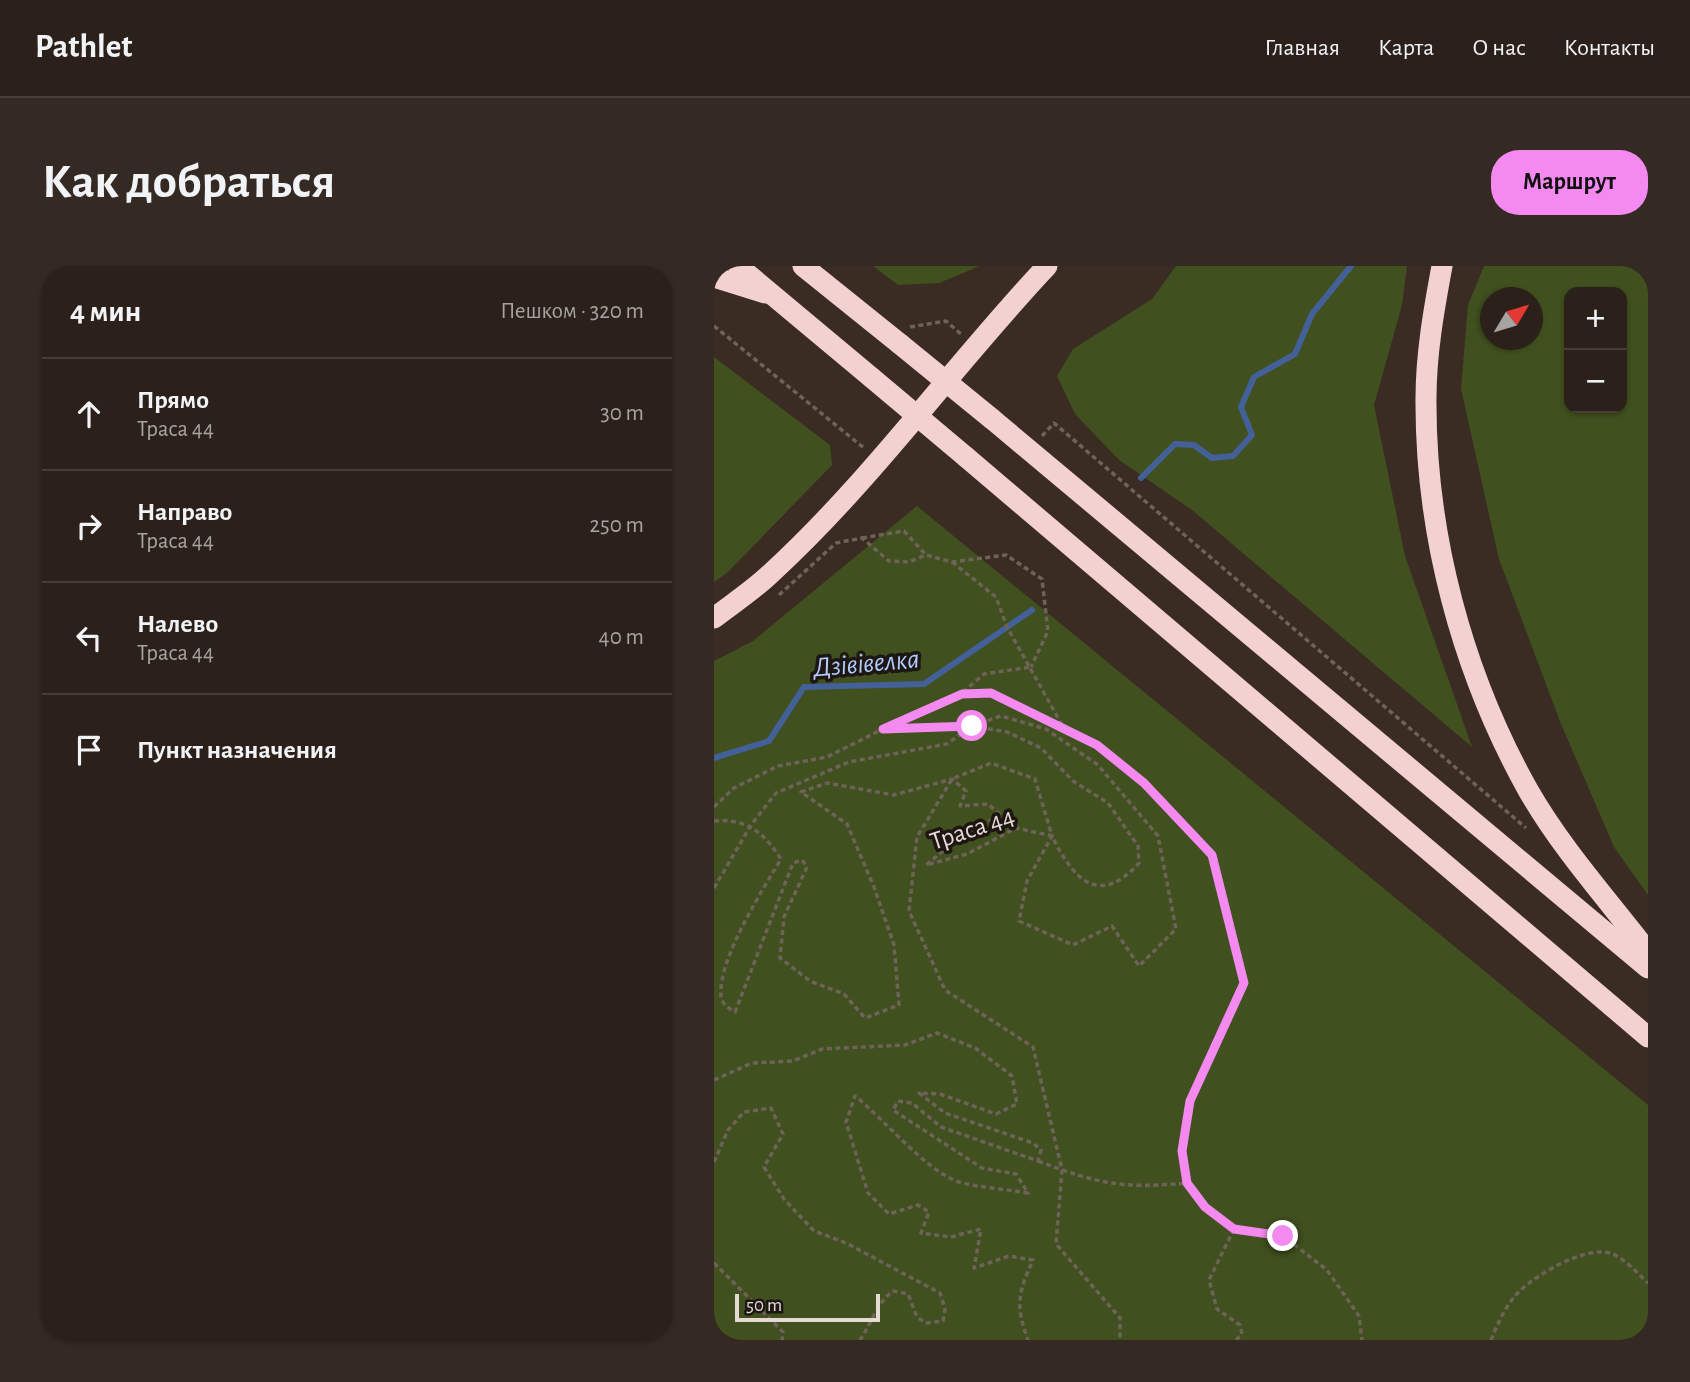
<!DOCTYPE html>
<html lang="ru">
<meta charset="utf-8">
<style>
:root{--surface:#2c211a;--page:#342923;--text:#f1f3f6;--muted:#a6a3a2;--line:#483e39;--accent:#f489f0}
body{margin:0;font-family:"Alegreya Sans",sans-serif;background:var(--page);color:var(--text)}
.controls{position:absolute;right:21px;top:21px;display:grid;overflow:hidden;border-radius:14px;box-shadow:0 2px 5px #0004}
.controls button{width:63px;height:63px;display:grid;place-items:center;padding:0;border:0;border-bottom:2px solid var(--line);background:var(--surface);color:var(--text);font:35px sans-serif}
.compass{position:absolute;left:766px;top:21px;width:63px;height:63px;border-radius:50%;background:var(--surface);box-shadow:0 2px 5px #0004;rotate:52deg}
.scale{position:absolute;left:21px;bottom:18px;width:145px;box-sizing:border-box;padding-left:7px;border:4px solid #e5dbd5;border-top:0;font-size:19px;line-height:24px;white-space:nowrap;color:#e5dbd5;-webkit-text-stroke:5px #1d1612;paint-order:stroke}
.stop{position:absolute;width:21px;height:21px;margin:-16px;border:5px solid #f489f0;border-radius:50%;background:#fff}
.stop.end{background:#f489f0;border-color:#fff;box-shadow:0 2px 7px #0008}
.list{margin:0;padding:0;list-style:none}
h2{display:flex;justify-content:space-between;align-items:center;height:91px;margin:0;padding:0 28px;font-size:30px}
h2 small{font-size:23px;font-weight:400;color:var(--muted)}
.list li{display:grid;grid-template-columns:46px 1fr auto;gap:21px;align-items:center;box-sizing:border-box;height:112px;padding:0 28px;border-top:2px solid var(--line)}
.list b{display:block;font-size:26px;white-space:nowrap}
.list p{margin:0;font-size:23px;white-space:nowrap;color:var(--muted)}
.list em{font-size:23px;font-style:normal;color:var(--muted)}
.icon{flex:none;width:38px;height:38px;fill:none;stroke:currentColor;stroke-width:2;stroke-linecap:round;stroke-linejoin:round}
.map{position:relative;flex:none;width:934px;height:1074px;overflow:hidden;border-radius:28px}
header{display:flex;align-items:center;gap:42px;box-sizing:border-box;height:98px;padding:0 35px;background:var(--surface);border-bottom:2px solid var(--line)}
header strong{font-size:33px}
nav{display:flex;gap:38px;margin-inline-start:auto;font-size:24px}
.intro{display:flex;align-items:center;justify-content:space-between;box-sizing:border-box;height:168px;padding:0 42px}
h1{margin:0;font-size:49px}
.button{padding:18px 32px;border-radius:28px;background:var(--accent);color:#111;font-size:24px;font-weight:700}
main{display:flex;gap:42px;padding:0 42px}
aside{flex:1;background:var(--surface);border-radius:28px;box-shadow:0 2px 5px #0004}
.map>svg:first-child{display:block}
</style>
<header>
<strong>Pathlet</strong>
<nav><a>Главная</a><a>Карта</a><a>О нас</a><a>Контакты</a></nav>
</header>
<div class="intro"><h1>Как добраться</h1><a class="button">Маршрут</a></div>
<main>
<aside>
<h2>4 мин<small>Пешком · 320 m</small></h2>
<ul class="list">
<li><svg class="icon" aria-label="ahead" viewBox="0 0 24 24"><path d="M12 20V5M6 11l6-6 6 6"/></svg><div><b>Прямо</b><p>Траса 44</p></div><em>30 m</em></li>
<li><svg class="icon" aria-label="right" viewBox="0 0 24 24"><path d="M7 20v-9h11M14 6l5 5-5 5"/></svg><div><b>Направо</b><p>Траса 44</p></div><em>250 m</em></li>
<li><svg class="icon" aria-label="left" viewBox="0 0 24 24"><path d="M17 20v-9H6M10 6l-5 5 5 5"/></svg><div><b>Налево</b><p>Траса 44</p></div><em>40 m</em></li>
<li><svg class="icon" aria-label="arrive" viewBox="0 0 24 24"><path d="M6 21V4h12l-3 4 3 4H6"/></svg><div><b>Пункт назначения</b></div></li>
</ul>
</aside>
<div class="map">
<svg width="934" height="1074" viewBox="0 0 934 1074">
<rect width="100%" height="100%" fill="#3b2c23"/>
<g fill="#40501e" fill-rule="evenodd">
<path d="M159,0H266L225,17L184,19Z"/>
<path d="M462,0H693L688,39L660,139L691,290L758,481L478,244L405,194L361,148L343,110L359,83L438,33Z"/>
<path d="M770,0H934V629L900,581L847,458L785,293L747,123L754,39ZM855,26H908V142H855ZM776,32H818V74H776Z"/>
<path d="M0,91L116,179L118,199L13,307L0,316Z"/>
<path d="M203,240L934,839V1074H0V395L39,375Z"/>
</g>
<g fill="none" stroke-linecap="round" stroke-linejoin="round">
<g stroke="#436098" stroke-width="6">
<path d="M427,212L461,178L480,179L498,192L519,190L538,169L527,141L540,111L581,88L598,48L637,0"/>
<path d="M0,492L55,475L90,421L210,418L318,344"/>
</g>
<g stroke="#6f6259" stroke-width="3.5" stroke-dasharray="5 3.5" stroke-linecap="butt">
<path d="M0,60L150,182"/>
<path d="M196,61L232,55L248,69"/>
<path d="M328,170L340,157L812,562"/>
<path d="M148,272L190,265L212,289"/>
<path d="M238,296L282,331L293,361L348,459"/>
<path d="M65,329L122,277L148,272L175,295L195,296L212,289L238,296L292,289L328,313L334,365L317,401"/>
<path d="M249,426L270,408L317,401"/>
<path d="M0,541L20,522L64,500L113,491L169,463"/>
<path d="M0,555C33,552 50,567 67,593C48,625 4,693 7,730C8,738 14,742 21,746L79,597L88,594L93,601L70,651L66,692L96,715L130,728L151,752L185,739L180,679L160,621L133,558L87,526L113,517L180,529L238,513L252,525L246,540L274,538L288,550L257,562L212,599L253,588L302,562L338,570C358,611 384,643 425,597L424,580L394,537L359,515L327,482L293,466L258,460L169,463L248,428L277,427L383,479L430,517L498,589L530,717L476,836L468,885L473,917L491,941L520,963L569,970L613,1004L645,1050L648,1074"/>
<path d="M0,622L37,559L62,527L135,496L233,478L258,460L287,450L332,463L384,499L444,570L462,663L425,700L398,660L359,679L305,655L313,615L338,570L321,513L277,497L238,513L203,571L195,645L231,724L319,781L348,904L342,978L406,1052V1074"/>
<path d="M0,814L38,797L79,795L108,783L191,779L223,767L261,782L298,810L303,838L282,848L226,828L205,827L231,847L319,877L327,884L324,895L227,861L198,837L184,835L179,844L268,902L302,908L314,927C292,923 267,922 245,916C213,906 170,853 141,830L132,856L154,927L175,948L204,939L215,946L207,967L237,971L267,963L260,1002L295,990L319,994C304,1027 301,1039 314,1074"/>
<path d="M324,895C384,918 409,923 473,917"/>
<path d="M0,896L14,864L30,846L57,842L69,868L50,901L70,933L100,965L132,977L226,1027L231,1043L229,1055L212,1057L203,1051L194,1028L179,1025C164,1035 157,1058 146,1074"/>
<path d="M520,963L495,1014L503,1043L526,1059L528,1068L522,1074"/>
<path d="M0,997L69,1066L68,1074"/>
<path d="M777,1074C784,1057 793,1036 808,1023C825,1007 878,976 901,989C913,995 924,1008 934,1017"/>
</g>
<g stroke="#f4d1d1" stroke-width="21">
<path d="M24,0L158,112"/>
<path d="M89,0L186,78"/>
<path d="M728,0C720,43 712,88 712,132C711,267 748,406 814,524C847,582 894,634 934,686"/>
<path d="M0,11L51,27"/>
<path d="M278,153L934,702"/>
<path d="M252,191L934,771"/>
<path d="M0,352C18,338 38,325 55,309C157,216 238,101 333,0"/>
</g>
<g stroke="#f4d1d1" stroke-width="21">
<path d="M186,78L278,153"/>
<path d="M158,112L252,191"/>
</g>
</g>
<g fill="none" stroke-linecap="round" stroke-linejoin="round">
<path stroke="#f489f0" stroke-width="9" d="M258,460L169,463L248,428L277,427L383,479L430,517L498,589L530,717L476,835L468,885L473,917L491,941L520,963L569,970"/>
</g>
<g text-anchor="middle" stroke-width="7" stroke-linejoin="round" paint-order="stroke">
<g font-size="26" fill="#e5dbd5" stroke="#1d1612">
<text transform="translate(258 562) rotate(-18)" y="9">Траса 44</text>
</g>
<g font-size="28" font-style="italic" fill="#b2ccfe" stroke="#1d1612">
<text transform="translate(152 396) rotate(-5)" y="10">Дзівівелка</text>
</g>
</g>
</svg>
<div class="controls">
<button>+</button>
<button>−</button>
</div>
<svg class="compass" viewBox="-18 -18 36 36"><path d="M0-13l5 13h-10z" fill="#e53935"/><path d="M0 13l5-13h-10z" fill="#a6a3a2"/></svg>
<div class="scale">50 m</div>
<div class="stop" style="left:258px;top:460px"></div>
<div class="stop end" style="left:569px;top:970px"></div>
</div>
</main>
